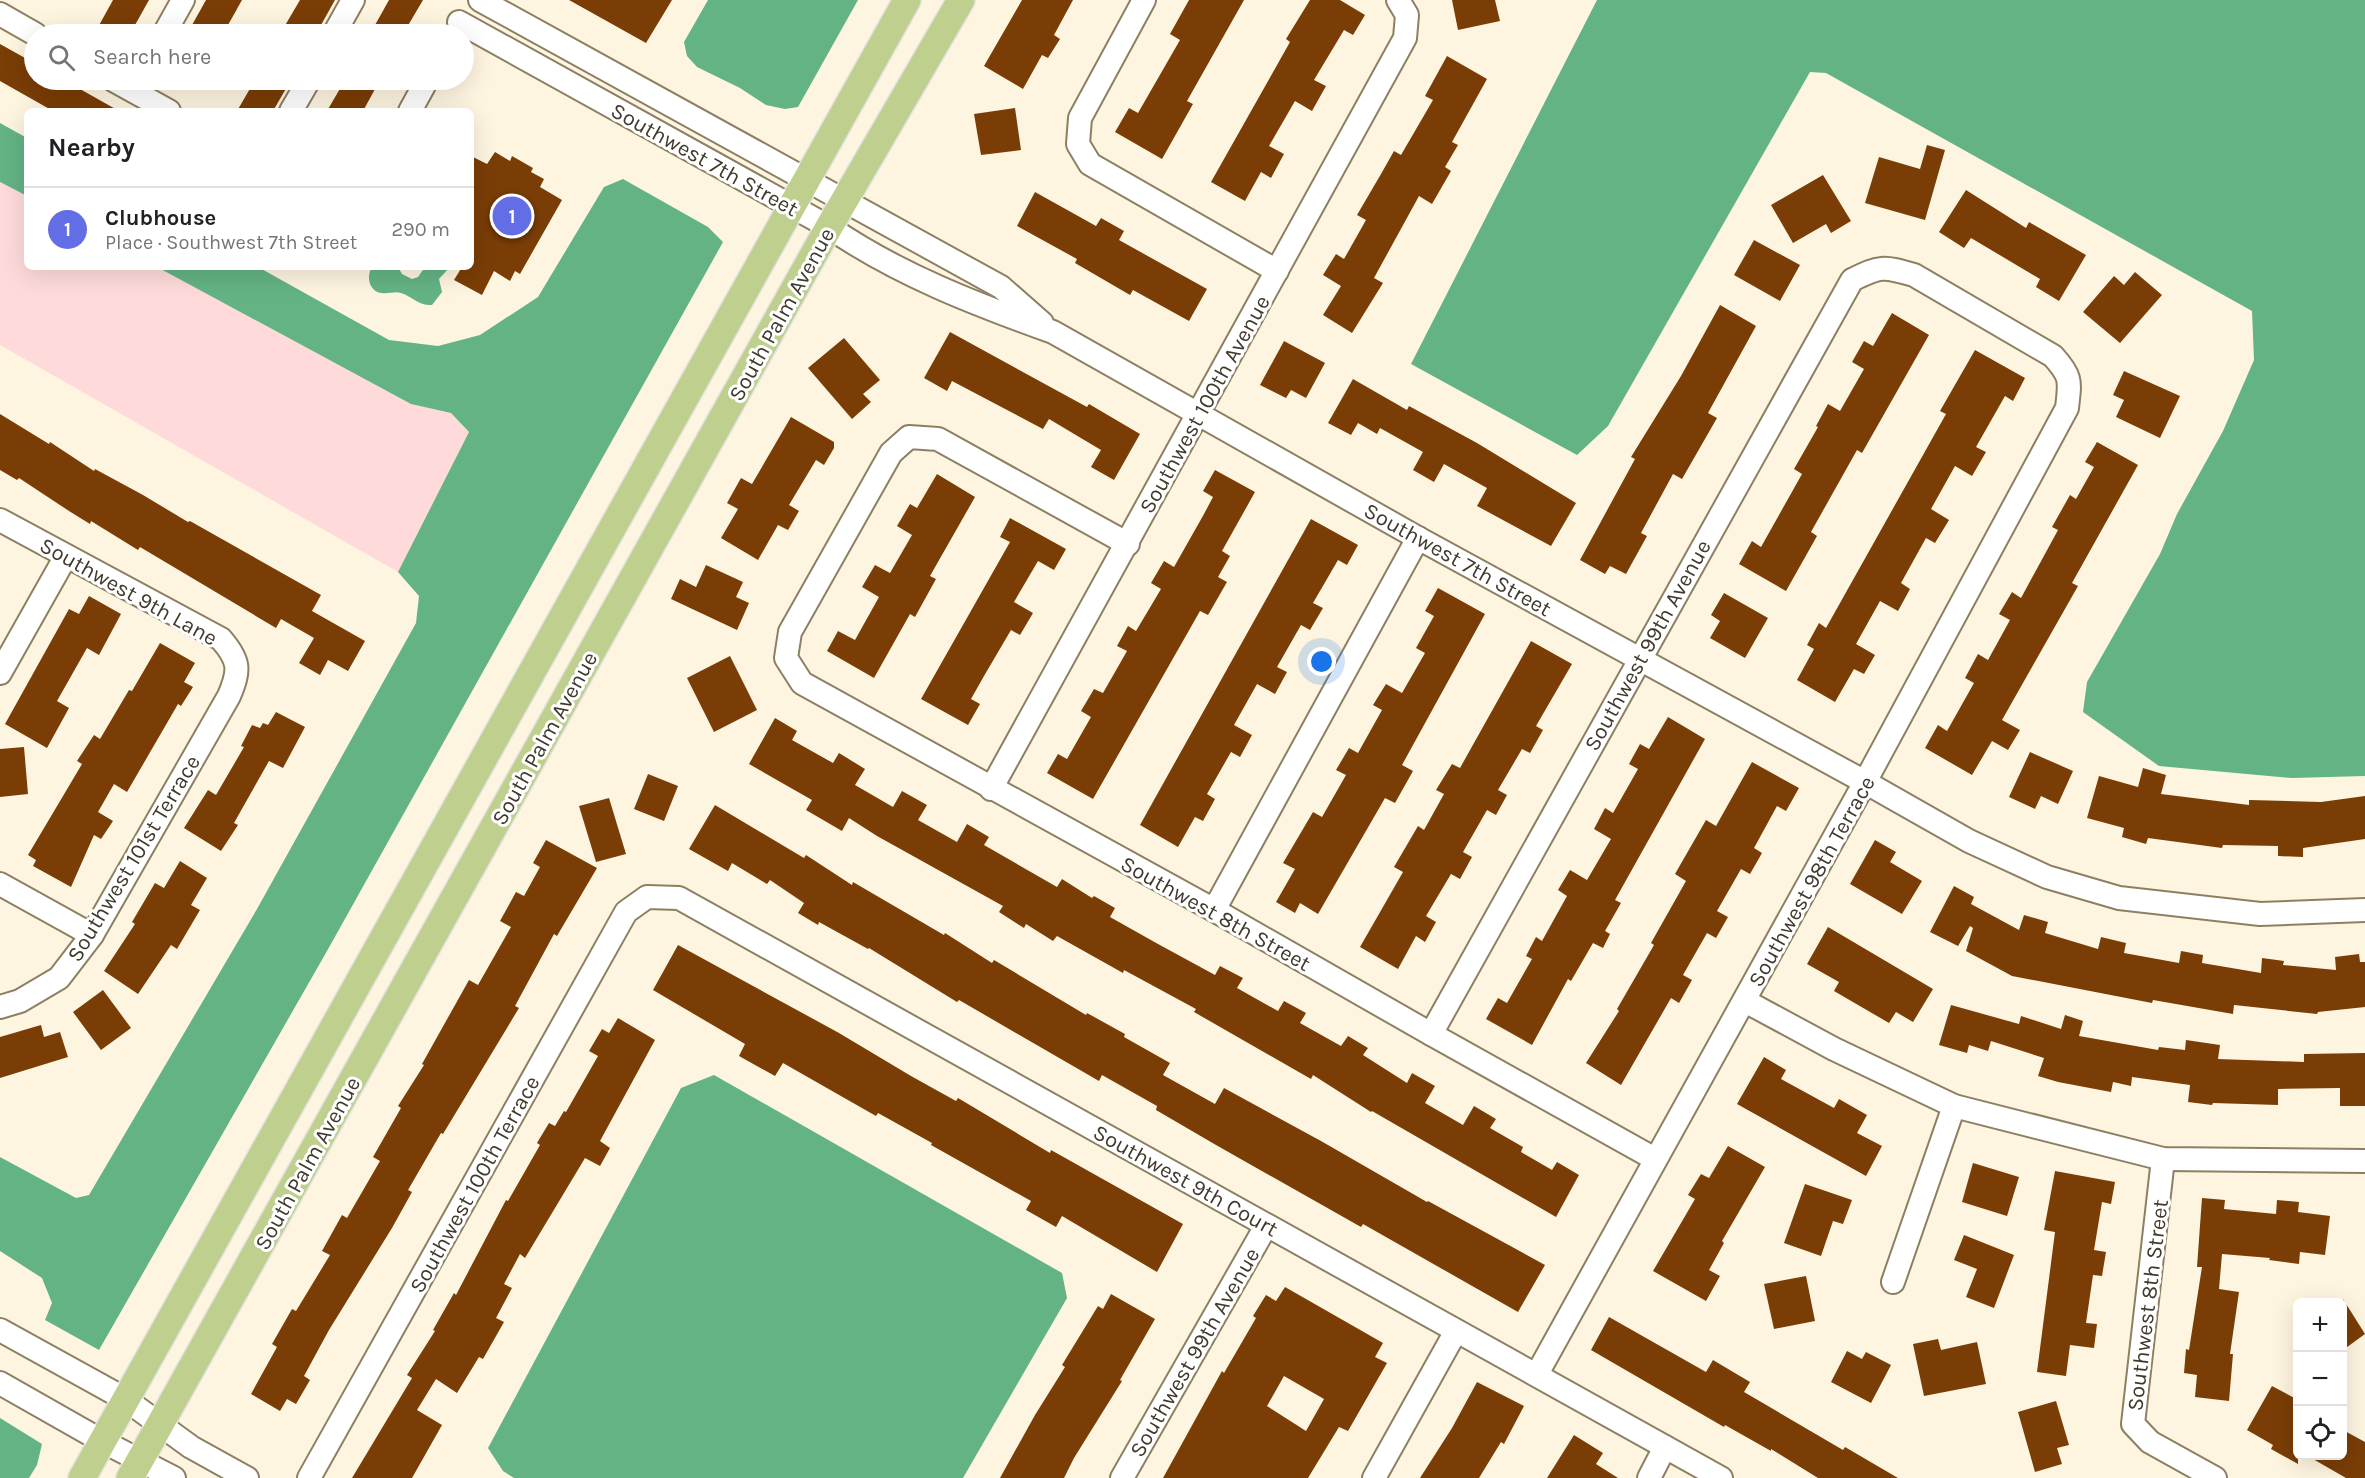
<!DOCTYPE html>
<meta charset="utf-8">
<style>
:root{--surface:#fff;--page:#f6f6f6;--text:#202124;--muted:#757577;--line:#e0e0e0;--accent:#636ee6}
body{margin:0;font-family:Karla,sans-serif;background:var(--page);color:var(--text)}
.controls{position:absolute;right:18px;bottom:18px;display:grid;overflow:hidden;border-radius:9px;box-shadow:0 6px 24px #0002}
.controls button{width:54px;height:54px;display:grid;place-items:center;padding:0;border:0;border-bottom:2px solid var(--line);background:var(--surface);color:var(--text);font:30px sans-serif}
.you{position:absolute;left:1322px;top:662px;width:21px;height:21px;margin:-15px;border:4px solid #fff;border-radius:50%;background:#1a73e8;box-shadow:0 0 0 9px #1a73e833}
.badge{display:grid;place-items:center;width:39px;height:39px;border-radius:50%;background:var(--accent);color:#fff;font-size:20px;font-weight:700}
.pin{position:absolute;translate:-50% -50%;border:3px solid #fff;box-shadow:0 2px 6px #0006}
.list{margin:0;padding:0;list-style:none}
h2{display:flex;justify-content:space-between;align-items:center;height:78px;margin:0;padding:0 24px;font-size:26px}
h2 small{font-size:20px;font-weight:400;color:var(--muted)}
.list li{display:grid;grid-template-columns:39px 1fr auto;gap:18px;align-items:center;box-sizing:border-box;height:84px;padding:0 24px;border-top:2px solid var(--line)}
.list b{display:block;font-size:22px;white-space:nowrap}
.list p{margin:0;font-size:20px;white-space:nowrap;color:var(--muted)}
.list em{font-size:20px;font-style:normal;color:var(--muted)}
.icon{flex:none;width:33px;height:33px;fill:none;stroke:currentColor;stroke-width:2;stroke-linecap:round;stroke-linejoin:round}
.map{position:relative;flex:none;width:2365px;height:1478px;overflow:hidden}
.search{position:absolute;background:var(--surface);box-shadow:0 6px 24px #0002;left:24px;top:24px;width:450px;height:66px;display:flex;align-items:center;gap:15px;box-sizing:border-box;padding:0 21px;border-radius:33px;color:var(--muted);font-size:22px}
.panel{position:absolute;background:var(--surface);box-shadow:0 6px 24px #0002;left:24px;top:108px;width:450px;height:162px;border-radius:9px}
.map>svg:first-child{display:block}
</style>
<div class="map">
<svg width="2365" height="1478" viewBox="0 0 2365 1478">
<rect width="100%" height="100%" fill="#fdf5e0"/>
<path fill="#fedbda" d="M0,182L27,196V267H157L411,404L451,413L469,432L398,572L0,345Z"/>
<g fill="#63b385">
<path d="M708,0H858L798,107L785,109L766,105L740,88L697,67L687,56L684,42Z"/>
<path d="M1597,0H2365V776L2292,778L2159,766L2083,712L2087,682L2160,554L2177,514L2223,431L2254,360L2252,311L1826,73L1810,72L1608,426L1577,455L1411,364Z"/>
<path d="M0,123L27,138V196L0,182Z"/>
<path d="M623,179L708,227L723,242L327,951L99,1350L45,1320L52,1303L42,1278L0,1251V1157L76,1198L89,1195L257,909L416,623L419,596L398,572L469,432L451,413L411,404L157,267H258L389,340L438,346L480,335L538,297L604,187Z"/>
<path d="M372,267H398L402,274L412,279L418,277L425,267H450L439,279L442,292L432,305C419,306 413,297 401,293C395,291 388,294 382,293C369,292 366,276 372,267Z"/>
<path d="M714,1075L1062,1273L1067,1298L963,1478H514L503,1471L488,1448L681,1088Z"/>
<path d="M0,1418L42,1444L37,1465L29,1478H0Z"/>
</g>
<g fill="#7a3d06" fill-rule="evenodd">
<path d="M113,0H149L130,34H106L97,29Z"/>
<path d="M206,0H242L223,34H187Z"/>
<path d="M300,0H335L316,34H280Z"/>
<path d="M389,0H423L403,34H370Z"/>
<path d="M569,0H672L646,43Z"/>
<path d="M1022,0H1073L1054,35L1060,39L1048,58L1042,55L1023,89L984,66Z"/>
<path d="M1189,0H1244L1187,101L1193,104L1162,159L1115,132L1129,108L1138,113L1180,40L1170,34Z"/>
<path d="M1310,0H1340L1365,15L1353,35L1344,30L1314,80L1326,86L1312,111L1295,101L1269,146L1284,154L1271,178L1261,172L1245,201L1211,182L1290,42L1286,39Z"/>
<path d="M1452,0H1495L1500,21L1458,30Z"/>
<path d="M0,44L34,63V80H64L119,111H53L0,81Z"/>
<path d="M1447,56L1487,79L1452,142L1458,145L1445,167L1451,171L1432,204L1419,196L1374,278L1383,283L1352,333L1323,315L1341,286L1323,275L1336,254L1344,259L1366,220L1357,215L1381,174L1394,151L1401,155L1433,100L1425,96Z"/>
<path d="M255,80H291L273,111H237Z"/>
<path d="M345,80H380L363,111H327Z"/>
<path d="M1015,108L1021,150L981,155L974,114Z"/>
<path d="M1927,145L1945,150L1925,220L1865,203L1879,157L1920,169Z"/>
<path d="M495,152L510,161L512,156L533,168L531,172L544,179L540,187L562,200L520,274L515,271L510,281L494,271L482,295L454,280L462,267H471V156L487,164Z"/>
<path d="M1823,175L1851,221L1831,233L1826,224L1793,243L1771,205Z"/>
<path d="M1966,190L2026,228L2029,222L2086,255L2059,301L2036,287L2040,279L1971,238L1964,248L1939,232Z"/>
<path d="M1035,192L1096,226L1101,218L1124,231L1119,240L1207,289L1189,321L1133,290L1130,295L1075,263L1077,259L1017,226Z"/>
<path d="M1754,240L1800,265L1780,301L1734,275Z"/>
<path d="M2135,272L2162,295L2120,343L2083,312L2114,276L2124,285Z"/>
<path d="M1720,305L1756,326L1708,413L1717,418L1682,479L1673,474L1641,533L1647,536L1626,574L1610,566L1605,574L1580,560L1635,459L1631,457L1681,376Z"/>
<path d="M1892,313L1929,335L1862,453L1857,450L1811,532L1817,536L1786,591L1739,564L1752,541L1761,547L1802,474L1794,469L1818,427L1816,426L1828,404L1840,411L1864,369L1852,362L1864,341L1873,346Z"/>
<path d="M950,332L1087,407L1089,404L1140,434L1114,480L1091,467L1101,450L1049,419L1043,429L952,381L947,391L924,378Z"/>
<path d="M844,338L880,380L863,394L871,402L852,419L808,368Z"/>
<path d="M1284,341L1325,363L1306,398L1291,390L1286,398L1260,385Z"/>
<path d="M1975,350L2025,378L2013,401L2005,396L1976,447L1986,452L1972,476L1955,466L1931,509L1949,520L1935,543L1926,538L1901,583L1910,589L1898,611L1880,601L1856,644L1875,655L1864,674L1854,669L1835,702L1797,680L1814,649L1807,645L1819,623L1826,628L1946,414L1940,411Z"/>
<path d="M2124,371L2180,396L2160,438L2116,417L2124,400L2113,395Z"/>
<path d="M1353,379L1407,410L1409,406L1477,443L1576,503L1551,546L1477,506L1487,488L1444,464L1434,482L1413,470L1423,452L1380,428L1377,434L1358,423L1351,435L1328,423Z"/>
<path d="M0,414L49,444L50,442L94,471L95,469L143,495L188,522L190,521L321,595L312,611L365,641L348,671L328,660L320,675L299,663L314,638L281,619L276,628L140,547L138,550L91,521L90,524L69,511L19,478L17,480L0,470Z"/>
<path d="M791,417L834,442V448L824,465L816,460L789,505L799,511L788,530L778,525L758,560L721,538L738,509L727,503L741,478L752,484Z"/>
<path d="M2097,442L2138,465L2072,583L2078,586L2002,720L2020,730L2008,750L1992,741L1972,775L1925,748L1938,725L1947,731L1974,683L1965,678L1978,654L1988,660L2010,620L1999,614L2012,592L2021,598L2058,530L2052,527L2070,495L2076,499L2094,467L2085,462Z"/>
<path d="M1215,470L1255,492L1222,551L1230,556L1218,577L1227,582L1208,615L1200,611L1093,799L1047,773L1058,754L1067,759L1091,717L1081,711L1094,689L1103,693L1127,651L1117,646L1128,626L1136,631L1161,589L1151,583L1164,561L1174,567L1204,514L1213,497L1203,491Z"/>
<path d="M937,474L975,497L930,576L936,579L915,617L910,614L874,678L827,651L838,631L855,640L879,597L862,587L875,565L890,573L912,535L897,526L910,504L917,508Z"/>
<path d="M1010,518L1066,549L1054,570L1038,561L1014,602L1033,613L1020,635L1011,630L984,676L971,699L980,704L968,725L921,699L1010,542L1000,537Z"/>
<path d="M1311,519L1358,545L1347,565L1338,560L1313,603L1323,608L1310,630L1301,625L1277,667L1287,672L1275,694L1257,684L1234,725L1252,735L1240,757L1231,752L1207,794L1215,799L1203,821L1195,817L1178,847L1140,825Z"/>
<path d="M706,565L743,582L736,597L749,603L737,630L671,599L680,579L696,587Z"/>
<path d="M1438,588L1485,614L1402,765L1413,771L1395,803L1385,798L1318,914L1300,903L1295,913L1276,902L1295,869L1283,863L1313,812L1322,817L1346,775L1336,770L1349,748L1358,753L1382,710L1373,705L1386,684L1402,693L1425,653L1416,648L1434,616L1425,611Z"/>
<path d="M1724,593L1768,618L1745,658L1710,638L1720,621L1711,615Z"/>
<path d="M89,596L121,614L99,655L87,648L57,701L69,708L47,748L5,724L69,609L79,614Z"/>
<path d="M1531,641L1572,664L1536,726L1543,730L1530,753L1522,749L1498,790L1507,795L1496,815L1487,810L1463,852L1472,857L1460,879L1451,874L1426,916L1436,922L1425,942L1416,936L1398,969L1360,947L1403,872L1394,867L1418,826L1424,830L1444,794L1436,790L1452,764L1460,768Z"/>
<path d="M160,643L195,663L184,682L193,687L181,706L178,704L127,792L114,784L98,812L113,821L101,839L94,835L71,887L33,866L36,860L28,855L82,764L77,761L94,735L100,739L129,690L132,691Z"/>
<path d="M730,656L757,710L714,732L687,678Z"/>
<path d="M276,712L305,727L283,768L269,761L234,823L238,825L221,851L184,828L208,790L216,795L244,747L241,746L252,725L260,728L263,723L268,725Z"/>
<path d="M1668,717L1705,739L1615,900L1621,903L1605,931L1610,934L1603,948L1593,943L1571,981L1568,979L1532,1045L1486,1019L1498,998L1507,1003L1532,959L1526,956L1536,937L1542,941L1567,896L1558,890L1570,870L1587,880L1611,839L1594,829L1605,808L1613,813L1638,769L1629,764L1640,744L1649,749Z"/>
<path d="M775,718L797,731L792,740L833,763L839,753L865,769L855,785L893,807L902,791L927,805L918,820L957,842L967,824L989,837L984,845L1057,887L1062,879L1092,898L1094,896L1115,908L1110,917L1158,944L1215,975L1220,966L1243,978L1237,988L1278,1011L1284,1001L1306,1013L1300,1023L1341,1046L1348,1036L1368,1048L1363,1055L1407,1083L1412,1073L1435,1086L1425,1103L1463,1125L1474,1106L1496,1119L1490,1128L1523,1147L1521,1152L1552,1170L1557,1162L1579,1175L1556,1217L1372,1111L1371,1112L1313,1075L1311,1079L1194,1012L1196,1009L1124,970L1123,973L1057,936L1053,941L1026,924L1024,928L999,912L1003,906L877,836L849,818L842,831L806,810L812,800L749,764Z"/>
<path d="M24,747L28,794L0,797V749Z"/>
<path d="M2030,752L2073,771L2058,804L2041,796L2035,809L2009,797Z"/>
<path d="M1752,762L1799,788L1786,811L1777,806L1754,848L1762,853L1750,874L1741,869L1717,911L1728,917L1716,938L1707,933L1683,975L1692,980L1679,1003L1671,998L1621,1085L1586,1063L1619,1011L1617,1009L1654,945L1651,943L1686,881L1675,874L1706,820L1716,826Z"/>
<path d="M2143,768L2166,775L2161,794L2249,805V800L2321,802L2365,796V839L2303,848V857L2278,856V846L2223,845L2222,848L2148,838L2146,844L2122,837L2124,828L2087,818L2099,776L2138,787Z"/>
<path d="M648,774L678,786L664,821L634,809Z"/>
<path d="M609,798L626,854L596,862L579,806Z"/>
<path d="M715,805L804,858L806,855L852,885L853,882L944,935L945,933L992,963L994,960L1086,1015L1087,1013L1125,1034L1124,1037L1170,1063L1163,1075L1215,1104L1224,1088L1321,1141L1427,1202L1428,1201L1545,1265L1518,1312L1363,1224L1361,1227L1216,1145L1156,1110L1157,1106L1102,1075L1099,1081L959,1000L957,1002L869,948L868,949L819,922L818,925L798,913L804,903L770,880L767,884L732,863L728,871L689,849Z"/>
<path d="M546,840L597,868L557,936L554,934L515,1006L519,1008L443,1134L441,1133L408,1190L412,1192L392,1228L329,1330L304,1376L310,1380L296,1404L287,1399L280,1411L251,1394L277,1347L272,1344L292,1309L296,1311L330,1255L322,1251L342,1215L347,1218L380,1161L373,1157L401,1108L398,1106L424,1065L422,1064L469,980L478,985L511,927L500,921L516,892L524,896L540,867L533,863Z"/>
<path d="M1875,840L1896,852L1890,862L1922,881L1902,914L1850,884Z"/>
<path d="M180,861L207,878L191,905L200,910L177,949L171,945L138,994L104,971L135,924L132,922L155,883L164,888Z"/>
<path d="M1954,886L1974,897L1971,904L2019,930L2024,915L2048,922L2045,933L2098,949L2101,937L2126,943L2124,953L2179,963L2181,951L2203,955L2202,963L2261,973L2262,958L2284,961L2283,965L2336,970L2335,957L2359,954L2360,962H2365V1007L2318,1012L2317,1014L2234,1005L2233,1014L2153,1000L2152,1003L2012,976L1966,951L1973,928L1970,926L1958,946L1930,932Z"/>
<path d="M1828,927L1933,989L1913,1022L1896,1012L1889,1023L1834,991L1839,982L1807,964Z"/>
<path d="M678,945L839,1033L911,1076L956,1101L958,1098L1050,1153L1051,1150L1183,1224L1157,1272L1062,1216L1056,1227L1026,1210L1031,1201L931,1145L932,1143L878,1113L876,1116L783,1063L775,1076L739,1056L745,1044L653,990Z"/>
<path d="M103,990L131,1028L101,1050L73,1012Z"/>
<path d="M1951,1005L2019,1024L2021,1016L2061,1029L2065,1015L2083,1021L2079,1036L2158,1050L2159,1047L2185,1050L2186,1040L2220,1045L2218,1059L2304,1062V1054L2365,1053V1106H2340V1088L2278,1089V1105L2213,1103L2212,1105L2188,1102L2190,1085L2132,1077L2131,1086L2113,1082L2111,1092L2058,1082L2038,1076L2044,1058L1991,1041L1988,1051L1969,1045L1967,1053L1939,1045Z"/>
<path d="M618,1018L655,1040L600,1141L610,1148L600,1166L585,1158L525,1258L520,1254L504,1284L512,1288L496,1318L504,1322L483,1359L479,1357L457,1393L436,1379L417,1410L442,1425L412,1478H352L412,1378L407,1375L435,1331L433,1330L454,1293L456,1295L506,1200L508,1201L540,1145L537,1143L549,1123L555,1126L564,1111L566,1112L598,1056L589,1051L602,1029L609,1033Z"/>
<path d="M41,1025L44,1037L60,1032L68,1057L0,1078V1037Z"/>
<path d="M1764,1057L1786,1070L1781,1079L1834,1108L1839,1099L1867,1115L1857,1133L1882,1146L1866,1176L1737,1104Z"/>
<path d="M1728,1146L1765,1167L1722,1241L1724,1243L1709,1270L1720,1276L1706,1301L1653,1271L1695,1199L1688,1195L1701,1174L1709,1178Z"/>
<path d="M1973,1163L2019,1177L2007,1216L1962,1202Z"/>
<path d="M2055,1171L2115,1182L2111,1204L2102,1202L2094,1250L2106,1252L2102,1276L2093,1275L2086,1323L2097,1324L2094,1348L2070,1345L2066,1376L2037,1372L2055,1232L2044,1230Z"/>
<path d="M1805,1184L1852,1200L1843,1224L1833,1221L1821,1256L1784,1243Z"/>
<path d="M2202,1198L2225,1200L2224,1209L2276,1214L2277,1200L2299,1202L2298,1212L2330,1216L2325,1255L2300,1252L2299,1264L2269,1260L2270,1258L2222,1254L2219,1289L2239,1292L2230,1354H2233L2229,1401L2195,1397L2197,1375L2184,1373L2186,1349L2189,1350L2202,1267H2197Z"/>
<path d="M1964,1235L2014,1255L1994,1308L1966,1297L1977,1269L1954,1260Z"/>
<path d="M1806,1276L1815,1321L1774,1329L1764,1284Z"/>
<path d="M1285,1287L1383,1343L1375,1357L1387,1363L1348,1431L1339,1427L1308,1478H1163L1222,1371L1224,1373L1256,1318L1253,1316L1266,1295L1276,1301ZM1284,1376L1324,1399L1306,1431L1267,1406Z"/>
<path d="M1111,1294L1155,1319L1120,1380L1122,1381L1074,1458L1064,1478H1000L1035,1415L1065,1367L1062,1365L1098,1306L1103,1309Z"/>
<path d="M2343,1299L2365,1334L2343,1350Z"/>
<path d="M1609,1317L1706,1372L1713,1360L1750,1382L1744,1392L1843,1450L1845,1447L1898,1478H1818L1771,1449V1451L1725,1425L1724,1427L1591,1350Z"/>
<path d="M1938,1339L1941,1350L1977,1342L1986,1384L1924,1396L1913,1344Z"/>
<path d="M1847,1351L1862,1359L1866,1352L1891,1365L1871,1403L1831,1382Z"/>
<path d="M1477,1382L1524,1406L1504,1444L1501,1442L1479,1478H1420L1452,1428Z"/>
<path d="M2272,1386L2298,1400V1464L2271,1449L2273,1445L2247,1430Z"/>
<path d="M2056,1401L2069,1445L2057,1448L2062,1464L2035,1472L2018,1412Z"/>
<path d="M2343,1430L2365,1442V1478H2346L2306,1455H2343Z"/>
<path d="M1574,1435L1603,1453L1596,1464L1618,1478H1547Z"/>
</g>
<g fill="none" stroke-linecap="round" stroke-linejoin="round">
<g stroke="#8d8062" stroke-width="26">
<g id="minor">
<path d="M480,0L1001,287L1042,323"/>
<path d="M1144,0L1080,118L1078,144L1090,164L1277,271"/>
<path d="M0,14L35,34"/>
<path d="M459,22L829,227C897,274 975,304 1053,332L1418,538L1865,782L1969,841L2047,877L2119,898L2260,914L2365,910"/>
<path d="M164,34L183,0"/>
<path d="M334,34L353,0"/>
<path d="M113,80L169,111"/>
<path d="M291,111L309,80"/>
<path d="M410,111L427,80"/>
<path d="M0,520L221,639C240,661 240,670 229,696L92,935L59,978L20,1001L0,1007"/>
<path d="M1128,544L938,439L909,437L891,453L790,632L786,658L802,683L1214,910L1431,1034L1655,1159"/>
<path d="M0,673L66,556"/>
<path d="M991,789L1405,38L1407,15L1398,0"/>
<path d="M0,884L92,935"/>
<path d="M1214,910L1418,538"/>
<path d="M1745,1001L1834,1049L1954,1106L2163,1159L2365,1161"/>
<path d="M1431,1034L1852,280C1880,266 1883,266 1914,275L2053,356C2072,377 2070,381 2067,408L1865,782L1537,1374"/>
<path d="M2163,1159L2133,1424L2150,1442L2215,1478"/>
<path d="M1893,1282L1954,1106"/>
<path d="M0,1330L125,1399L191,1447L247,1478"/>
<path d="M0,1383L102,1441L174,1478"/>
<path d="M309,1478L626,912L647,897L679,898L1721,1478"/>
<path d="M1122,1478L1266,1226"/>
<path d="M1374,1478L1456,1331"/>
<path d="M1649,1478L1665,1447"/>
</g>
</g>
<g stroke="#e4e3e2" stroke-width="30">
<g id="major">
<path d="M82,1478L907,0"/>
<path d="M130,1478L829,227L961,0"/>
</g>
</g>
<use href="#minor" stroke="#fff" stroke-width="22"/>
<use href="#major" stroke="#becf8e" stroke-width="27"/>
</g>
<g text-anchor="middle" stroke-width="6" stroke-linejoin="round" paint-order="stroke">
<g font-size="22" fill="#403a2d" stroke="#fff">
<text transform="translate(705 159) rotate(29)" y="8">Southwest 7th Street</text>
<text transform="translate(781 314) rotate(-61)" y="8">South Palm Avenue</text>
<text transform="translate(1204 404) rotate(-61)" y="8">Southwest 100th Avenue</text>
<text transform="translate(1458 559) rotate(29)" y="8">Southwest 7th Street</text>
<text transform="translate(129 591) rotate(29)" y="8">Southwest 9th Lane</text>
<text transform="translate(1647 645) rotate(-61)" y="8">Southwest 99th Avenue</text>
<text transform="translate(544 738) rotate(-61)" y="8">South Palm Avenue</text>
<text transform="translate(133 858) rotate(-59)" y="8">Southwest 101st Terrace</text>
<text transform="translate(1811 881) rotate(-61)" y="8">Southwest 98th Terrace</text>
<text transform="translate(1216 913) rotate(29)" y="8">Southwest 8th Street</text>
<text transform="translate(307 1163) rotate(-61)" y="8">South Palm Avenue</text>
<text transform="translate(1186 1180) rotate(29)" y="8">Southwest 9th Court</text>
<text transform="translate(474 1184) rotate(-61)" y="8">Southwest 100th Terrace</text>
<text transform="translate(2147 1305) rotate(-83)" y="8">Southwest 8th Street</text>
<text transform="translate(1194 1352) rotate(-60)" y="8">Southwest 99th Avenue</text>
</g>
</g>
</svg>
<div class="controls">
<button>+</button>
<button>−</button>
<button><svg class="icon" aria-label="locate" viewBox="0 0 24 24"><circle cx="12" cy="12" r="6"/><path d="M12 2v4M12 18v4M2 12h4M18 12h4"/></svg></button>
</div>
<div class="you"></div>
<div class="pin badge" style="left:512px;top:216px">1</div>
<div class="search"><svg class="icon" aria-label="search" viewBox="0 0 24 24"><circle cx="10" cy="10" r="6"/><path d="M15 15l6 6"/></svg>Search here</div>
<section class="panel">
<h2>Nearby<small></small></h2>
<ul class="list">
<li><span class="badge">1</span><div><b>Clubhouse</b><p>Place · Southwest 7th Street</p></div><em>290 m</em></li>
</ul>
</section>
</div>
